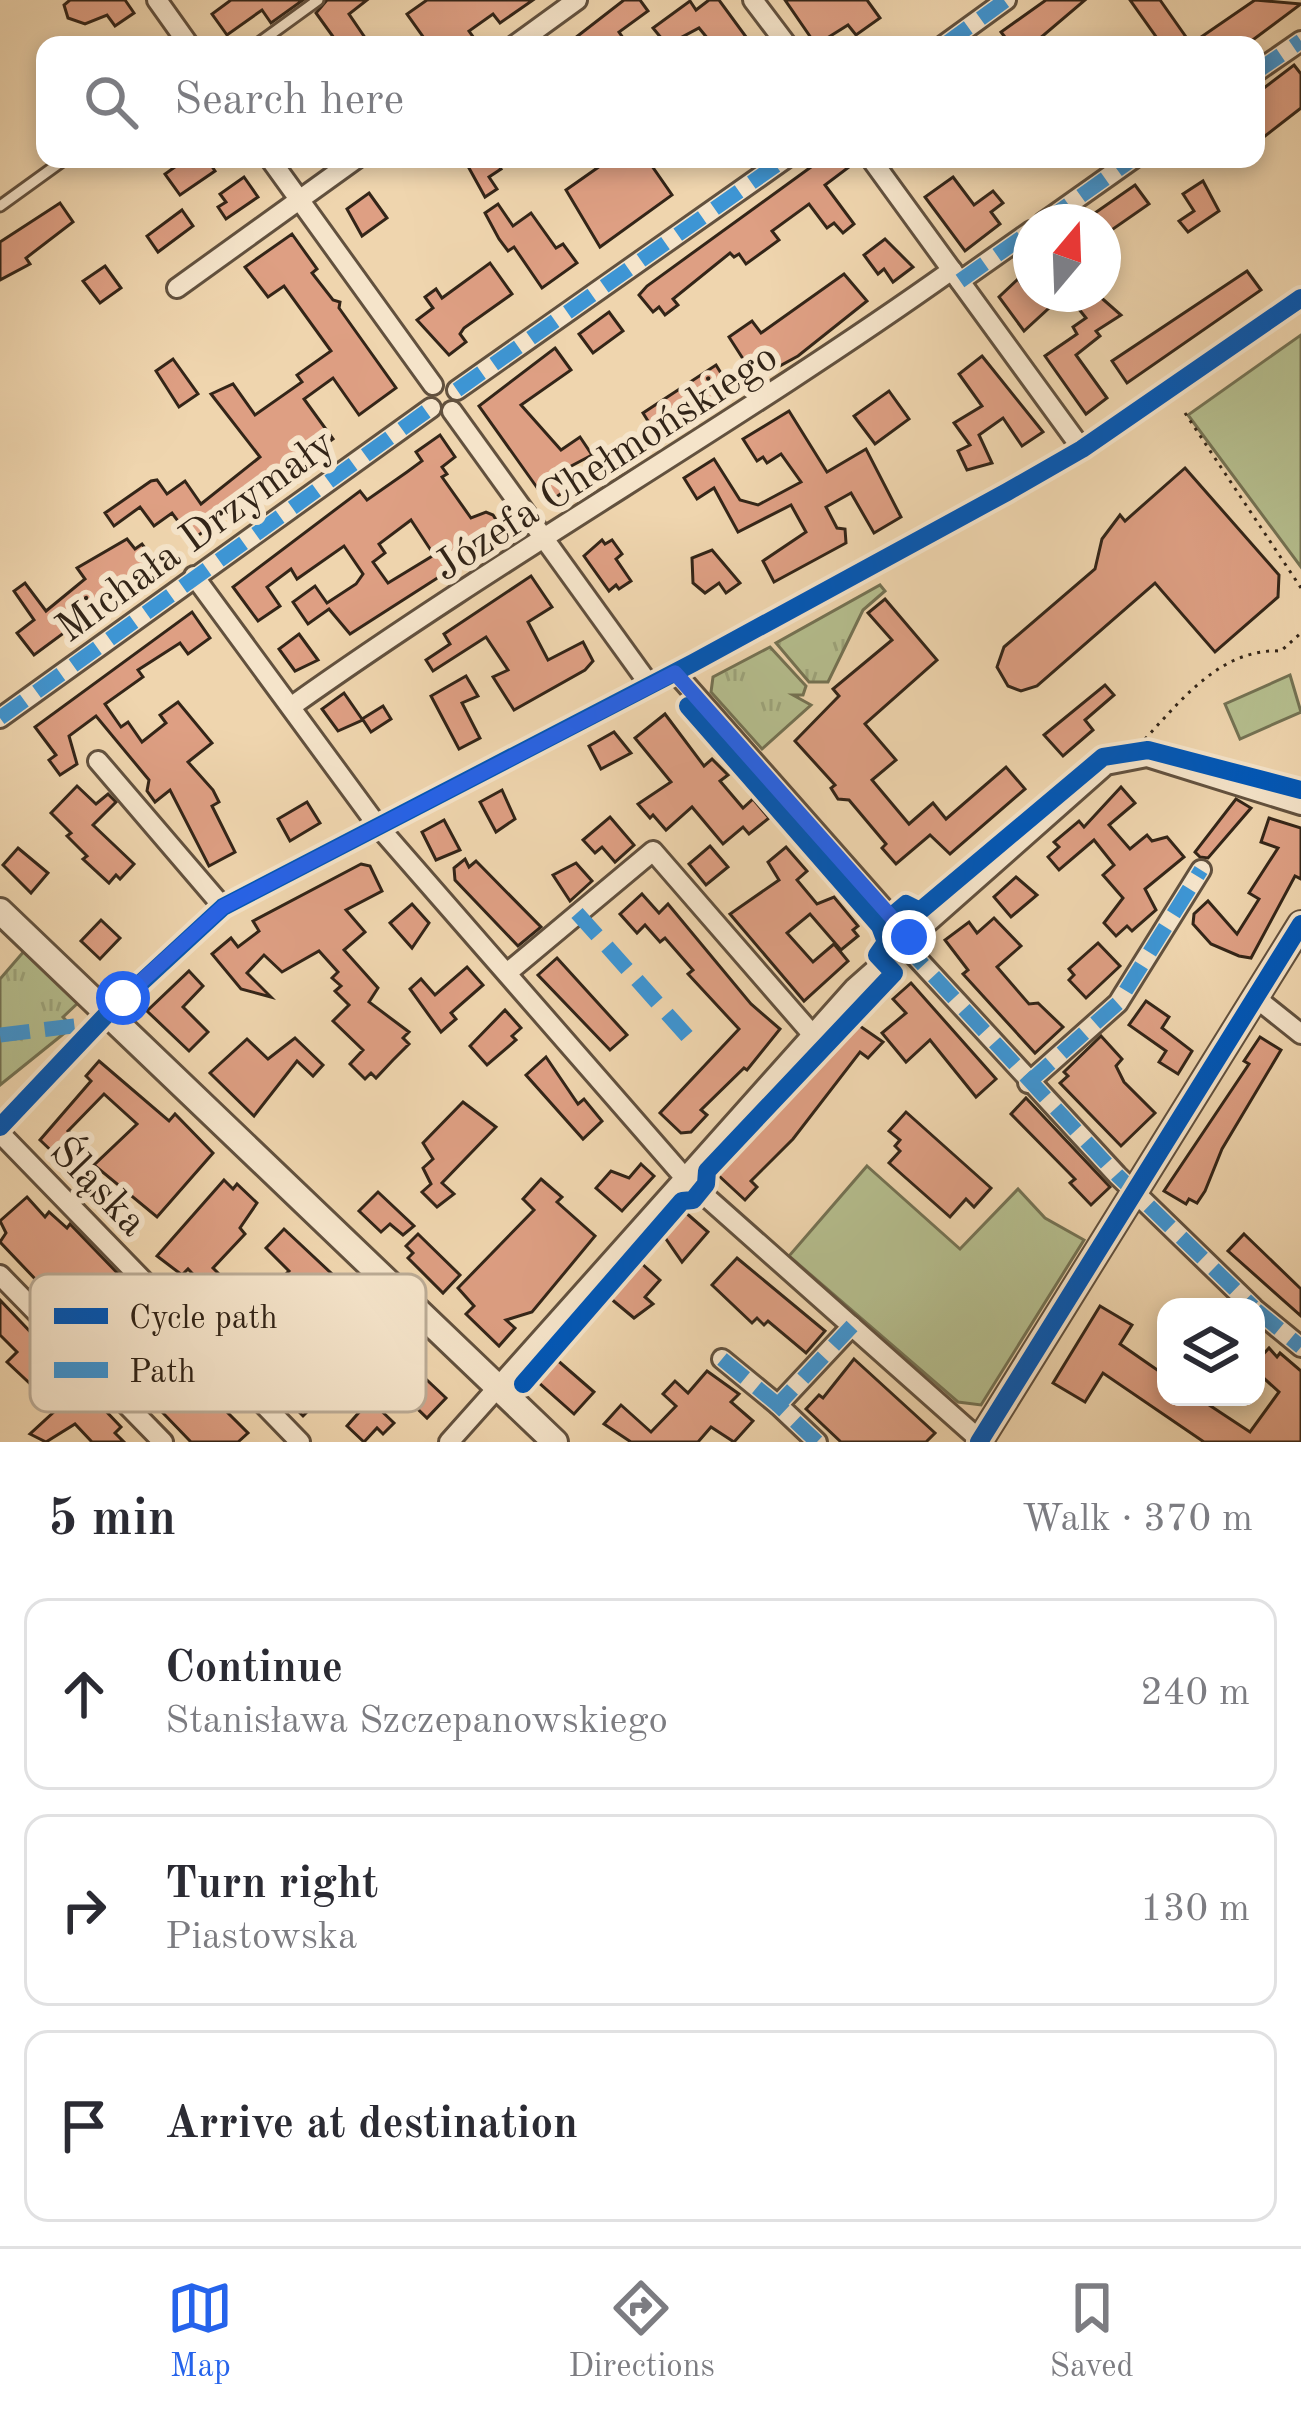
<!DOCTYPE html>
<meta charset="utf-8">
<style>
:root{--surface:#fff;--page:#f2f2f3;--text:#2b2b33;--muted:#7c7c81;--line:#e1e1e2;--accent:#2563eb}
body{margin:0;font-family:"Old Standard TT",serif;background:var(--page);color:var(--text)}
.controls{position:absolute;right:36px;bottom:36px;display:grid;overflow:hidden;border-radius:24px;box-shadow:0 6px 18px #0003}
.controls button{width:108px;height:108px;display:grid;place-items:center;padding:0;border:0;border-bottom:3px solid var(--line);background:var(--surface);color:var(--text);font:60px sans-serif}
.compass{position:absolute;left:1013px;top:204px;width:108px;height:108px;border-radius:50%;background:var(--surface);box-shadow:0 6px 18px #0003;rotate:19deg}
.stop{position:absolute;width:36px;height:36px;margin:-27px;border:9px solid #2563eb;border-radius:50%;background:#fff}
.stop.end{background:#2563eb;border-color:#fff;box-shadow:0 3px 12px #0008}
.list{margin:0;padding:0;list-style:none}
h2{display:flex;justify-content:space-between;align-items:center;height:156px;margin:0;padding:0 48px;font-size:51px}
h2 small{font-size:39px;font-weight:400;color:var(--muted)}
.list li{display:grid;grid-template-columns:78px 1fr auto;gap:36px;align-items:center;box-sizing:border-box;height:192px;margin:0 24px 24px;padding:0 24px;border:3px solid var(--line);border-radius:24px}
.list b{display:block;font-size:45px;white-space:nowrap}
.list p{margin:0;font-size:39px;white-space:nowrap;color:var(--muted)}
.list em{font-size:39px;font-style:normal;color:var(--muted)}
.icon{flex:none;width:66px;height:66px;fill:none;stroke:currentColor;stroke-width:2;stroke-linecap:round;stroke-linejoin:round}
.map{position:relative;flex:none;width:1301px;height:1442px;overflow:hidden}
.search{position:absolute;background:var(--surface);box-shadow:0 6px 18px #0003;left:36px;right:36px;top:36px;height:132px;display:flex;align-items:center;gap:30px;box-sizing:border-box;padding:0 42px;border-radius:24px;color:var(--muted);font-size:45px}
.sheet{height:804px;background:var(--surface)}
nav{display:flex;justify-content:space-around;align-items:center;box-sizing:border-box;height:168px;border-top:3px solid var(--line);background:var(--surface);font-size:33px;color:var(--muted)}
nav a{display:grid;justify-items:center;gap:6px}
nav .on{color:var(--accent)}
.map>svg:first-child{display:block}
</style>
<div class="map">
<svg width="1301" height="1442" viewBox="0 0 1301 1442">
<defs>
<pattern id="grass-tufts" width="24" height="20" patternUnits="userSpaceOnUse" patternTransform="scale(3)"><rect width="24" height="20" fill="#b5be8e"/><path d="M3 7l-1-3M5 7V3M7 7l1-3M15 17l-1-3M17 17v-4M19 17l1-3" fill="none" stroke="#9ca37a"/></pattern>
</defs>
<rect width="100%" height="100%" fill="#efd5ae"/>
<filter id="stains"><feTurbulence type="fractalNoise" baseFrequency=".00167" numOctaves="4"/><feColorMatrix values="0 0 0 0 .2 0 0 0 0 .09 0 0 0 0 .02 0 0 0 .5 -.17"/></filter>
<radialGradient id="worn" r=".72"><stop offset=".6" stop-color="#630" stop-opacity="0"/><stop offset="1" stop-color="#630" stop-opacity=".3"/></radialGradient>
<g fill="url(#grass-tufts)" stroke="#747253" stroke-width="3">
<path d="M880,585L885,591L863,610L828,682H809L776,643Z"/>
<path d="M770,647L806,686L803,695H793L811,705L762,749L711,692L713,677Z"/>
<path d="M26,949L80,1001L63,1017L72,1027L0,1085V979Z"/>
</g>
<g fill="#b5be8e" stroke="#747253" stroke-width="3">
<path d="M1301,335V567L1188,415Z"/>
<path d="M1290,675L1301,712L1240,739L1225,704Z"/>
<path d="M867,1166L960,1249L1018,1189L1045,1218L1084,1240L981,1405L958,1402L789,1256Z"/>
</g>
<g fill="#de9f83" stroke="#332518" stroke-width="3" fill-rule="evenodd">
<path d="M70,0H125L134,13L115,26L107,15L85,24L68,18L64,5Z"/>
<path d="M231,0H303L271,23L262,10L227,35L212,14Z"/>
<path d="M327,0H367L349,14L370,45H339L316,13Z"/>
<path d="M427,0H533L500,23L493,14L469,31L479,45H429L407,14Z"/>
<path d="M624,0H640L648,11L619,32L628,45H566Z"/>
<path d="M709,0H719L752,45H713L699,28L667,45L653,28L690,1L696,10Z"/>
<path d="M785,0H867L880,18L856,35L848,25L816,45Z"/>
<path d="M1046,0H1085L1039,39L1043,45H1011L1001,32Z"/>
<path d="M1130,0H1160L1191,44L1255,0L1301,4L1246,45H1162Z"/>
<path d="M1294,65L1301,74V108L1256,143V94Z"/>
<path d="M186,159H207L215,171L180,195L165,174Z"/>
<path d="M464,159H494L501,169L489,177L497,189L485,197Z"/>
<path d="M610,159H647L672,195L600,247L566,190Z"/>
<path d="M822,159H843L849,167L825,185L854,224L843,233L834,223L827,228L809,204L772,231L779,240L746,264L739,254L734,257L730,253L673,299L678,305L665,315L659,307L653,312L639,295L647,286Z"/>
<path d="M244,177L258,197L226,219L218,207L226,202L220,194Z"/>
<path d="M953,177L974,205L993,191L1003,203L991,212L1000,224L965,251L925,197Z"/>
<path d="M1203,181L1219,211L1188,232L1179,221L1194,211L1183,194Z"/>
<path d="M1135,185L1149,204L1103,236V222H1082Z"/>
<path d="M369,193L387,218L362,236L347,209Z"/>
<path d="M60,203L73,222L26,258L30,264L0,280V242Z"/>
<path d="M498,204L513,226L531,213L556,248L563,244L577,263L542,288L514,247L508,251L499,239L485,213Z"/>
<path d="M182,210L193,226L158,252L147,236Z"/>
<path d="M292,234L317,269L312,273L333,300L340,302L339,308L396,388L359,415L333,378L304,399L333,439L308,457L304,452L279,470L282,474L192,540L172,513L154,526L140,507L114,526L105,513L151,481L157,480L167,494L185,481L201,504L260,457L211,394L233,384L255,415L302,382L297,375L331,351L284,286L268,297L245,267Z"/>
<path d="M885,239L913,267L893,282L884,269L878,274L864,255Z"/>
<path d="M490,263L512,294L464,328L460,334L466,342L449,355L417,320L433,308L425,297L436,289L442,298Z"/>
<path d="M105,266L121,288L100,303L83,281Z"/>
<path d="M1247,271L1261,290L1127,383L1112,361Z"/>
<path d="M844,274L867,301L798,356L756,379L729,337L752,321L761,333Z"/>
<path d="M1018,279L1022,285L1029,280L1031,294H1039L1049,308L1024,331L999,297Z"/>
<path d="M1097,294L1121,315L1096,331L1100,336L1076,355L1107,398L1086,414L1045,356L1077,334L1073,327L1086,318L1078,308Z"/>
<path d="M609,312L623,331L593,353L579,334Z"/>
<path d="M555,348L571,370L521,405L561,450L580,437L592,455L558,473L569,488L548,503L479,406Z"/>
<path d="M982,356L1043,432L1022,446L1003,418L979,435L992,463L967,470L958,451L970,445L954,423L982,406L959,374Z"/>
<path d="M173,359L198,394L179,407L156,371Z"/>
<path d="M716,365L732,391L668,432L662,424L653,429L643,413Z"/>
<path d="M889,391L909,419L875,444L854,416Z"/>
<path d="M789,411L827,472L866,449L901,517L874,533L851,493L826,507L837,528L845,529L846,543L774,582L763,561L806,532L791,505L738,532L714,488L697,499L684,478L714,459L740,500L758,505L801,482L781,454L767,463L763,457L757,461L743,439Z"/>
<path d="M440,435L455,457L442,467L447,474L442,477L471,518L486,512L493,515L508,539L467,559L350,634L329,609L308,624L293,602L315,586L327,603L356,584L363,574L344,546L297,579L291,569L267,587L280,606L258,621L233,587L360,491L367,500L407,472L422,461L416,452ZM411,520L434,555L388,583L373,562L385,553L379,544Z"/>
<path d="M1185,468L1279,575L1278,597L1215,652L1155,583L1037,686L1021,691L1008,686L997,667L1004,647L1095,569L1102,539L1120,515L1125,521Z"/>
<path d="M127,539L135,549L142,544L157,564L34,655L17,633L34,620L14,591L25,583L46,611L85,579L77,568Z"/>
<path d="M602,540L605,544L612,540L622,554L616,559L631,581L619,589L616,585L609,591L584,556Z"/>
<path d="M712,550L740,583L726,593L719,583L705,593L693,583L692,558Z"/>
<path d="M531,576L552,607L528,622L548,660L583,642L593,661L585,670L514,710L493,677L508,670L486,637L433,671L426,660L450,644L444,634Z"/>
<path d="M885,599L937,660L865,724L896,760L872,780L909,824L933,803L946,819L1006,767L1025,789L950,854L930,835L896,864L882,848L886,844L849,800L838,799L831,788L835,785L795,741L839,696L833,689L892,640L868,613Z"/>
<path d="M192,612L210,638L188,654L180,643L138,670L143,677L105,704L121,727L128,722L142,742L166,723L160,715L178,702L212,743L188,762L213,790L219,802L212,806L235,852L209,866L170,790L155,802L147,791L149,780L96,716L69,736L77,764L60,775L49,760L56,755L35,727Z"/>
<path d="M299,634L318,660L295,671L279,649Z"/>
<path d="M466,676L478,696L462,703L480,738L459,749L431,696Z"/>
<path d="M1105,685L1114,695L1085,720L1093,730L1063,756L1044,735Z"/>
<path d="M344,693L362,719L383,706L391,719L371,732L363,720L338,731L322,709Z"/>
<path d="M665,714L704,766L712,759L728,775L720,781L743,808L753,799L769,818L749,834L743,827L723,844L692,807L666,830L653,815L650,818L638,804L671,782L635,738Z"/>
<path d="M614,732L631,753L601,769L589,746Z"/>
<path d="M77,786L96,804L108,794L116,802L93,825L134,864L120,879L116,875L109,883L83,859L87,856L67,836L71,833L51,813Z"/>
<path d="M1121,787L1135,803L1109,825L1130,849L1147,835L1152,841L1167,837L1184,857L1145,889L1156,910L1132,931L1127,926L1116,936L1104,923L1123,898L1103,875L1114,865L1094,840L1059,870L1048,857L1059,847L1054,842L1079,821L1084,827Z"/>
<path d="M502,790L515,819L496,832L480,802Z"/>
<path d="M1236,799L1251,808L1208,858L1200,857L1195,852Z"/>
<path d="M307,802L320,823L290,841L278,819Z"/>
<path d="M610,817L634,845L615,862L602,847L595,853L583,840Z"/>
<path d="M1269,818L1301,828V879L1295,876L1251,958L1239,956L1211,944L1193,924L1194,914L1208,901L1237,934L1259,899L1249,893L1278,848L1261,842Z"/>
<path d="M444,820L460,850L436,860L422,832Z"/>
<path d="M710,846L728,867L706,885L689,864Z"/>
<path d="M786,847L807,871L797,880L817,904L834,897L858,926L853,930L858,936L841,950L810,914L787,933L813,962L834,944L848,961L804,1001L730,914L779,880L768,862Z"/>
<path d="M18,848L48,873L31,893L3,865Z"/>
<path d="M465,859L469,867L476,861L541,927L518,946L455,880L454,868Z"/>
<path d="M576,863L592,881L570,901L553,875Z"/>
<path d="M361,864L370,866L382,891L346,910L365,932L344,950L378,988L369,1002L409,1032L403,1038L409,1044L393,1060L376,1078L371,1073L365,1079L350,1064L363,1050L333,1021L349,1005L335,991L341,986L332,978L338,972L319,951L282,972L264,955L247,973L271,997L241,989L212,954L231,938L238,947L259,931L253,921Z"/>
<path d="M1016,877L1037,895L1011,917L994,897Z"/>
<path d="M642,894L659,913L668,904L751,1004L780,1029L747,1070L744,1068L701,1110L707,1115L691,1132L681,1133L660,1113L739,1029L688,974L693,970L665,938L660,942L645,925L637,933L620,914Z"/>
<path d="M412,904L429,923L412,948L390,923Z"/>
<path d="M994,918L1021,946L997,967L1029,1004L1038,1003L1063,1027L1035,1053L963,974L968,970L945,940L969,922L977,933Z"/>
<path d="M101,920L120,938L100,959L81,941Z"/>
<path d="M1098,943L1120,966L1086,998L1069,980L1074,975L1069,969Z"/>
<path d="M557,958L627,1035L610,1050L538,975Z"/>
<path d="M467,967L483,985L451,1013L456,1019L441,1032L410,989L421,979L435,995Z"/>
<path d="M189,971L203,986L183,1007L208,1032L189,1051L147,1011Z"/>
<path d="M911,983L996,1079L976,1097L930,1040L906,1062L882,1033L906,1013L893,999Z"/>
<path d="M1146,1001L1169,1017L1162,1028L1192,1051L1178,1074L1159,1062L1166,1051L1129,1025Z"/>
<path d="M505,1010L521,1028L512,1036L516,1040L487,1065L470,1046Z"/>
<path d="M854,1022L883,1042L868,1058L860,1052L793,1139L751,1181L757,1187L745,1200L718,1175Z"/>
<path d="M1101,1036L1122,1059L1116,1066L1124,1082L1155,1113L1121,1146L1060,1083L1068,1076L1064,1072Z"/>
<path d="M1260,1037L1281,1050L1222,1149L1205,1191L1197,1203L1189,1199L1186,1204L1164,1191L1249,1064L1244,1061Z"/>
<path d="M295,1038L323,1065L313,1076L297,1061L254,1116L210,1073L247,1039L268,1059Z"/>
<path d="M546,1057L578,1104L584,1099L602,1121L583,1139L526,1075Z"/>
<path d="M99,1061L169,1121L175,1114L213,1153L157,1217L94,1165L137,1124L104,1094L68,1131L80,1143L62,1161L40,1140L91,1081L86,1076Z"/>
<path d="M1026,1098L1110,1187L1091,1205L1070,1183L1075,1179L1011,1114Z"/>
<path d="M463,1102L496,1127L442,1183L454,1194L437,1207L422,1192L431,1184L423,1168L433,1159L423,1143Z"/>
<path d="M906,1112L991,1188L974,1207L966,1199L950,1217L889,1163L900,1151L895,1146L900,1140L889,1131Z"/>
<path d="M641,1164L654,1176L622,1211L596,1188L611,1171L629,1178Z"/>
<path d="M541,1179L562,1197L557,1202L595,1236L532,1312L506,1320L515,1328L499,1346L466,1314L474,1306L458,1288L534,1210L523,1199Z"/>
<path d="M224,1180L233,1189L237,1184L257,1203L240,1228L245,1234L213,1268L241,1296L213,1324L197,1308L211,1293L188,1269L182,1275L157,1256Z"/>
<path d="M378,1192L414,1226L403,1235L390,1224L381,1232L359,1211Z"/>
<path d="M27,1197L45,1217L49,1212L67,1228L70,1224L127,1283L105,1305L109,1309L104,1315L115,1327L97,1344L0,1242L6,1233L0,1221Z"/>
<path d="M685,1212L708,1232L682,1262L664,1236Z"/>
<path d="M284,1229L393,1331L371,1353L361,1344L353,1352L343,1342L332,1354L298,1322L276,1345L322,1383L316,1390L323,1396L303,1416L237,1350L275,1311L262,1298L289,1271L266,1248Z"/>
<path d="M418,1234L460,1275L443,1293L408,1258L413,1253L406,1246Z"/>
<path d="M1244,1234L1301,1289V1316L1228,1251Z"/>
<path d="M737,1258L825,1331L806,1353L768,1321L764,1325L757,1318L752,1323L712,1285Z"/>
<path d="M641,1263L660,1280L645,1297L653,1304L634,1318L610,1298Z"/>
<path d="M0,1300L121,1427L115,1433L124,1442H92L75,1424L46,1442L30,1434L57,1409L7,1362L17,1352L0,1335Z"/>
<path d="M1100,1306L1132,1325L1120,1344L1166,1376V1397H1197L1250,1432L1279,1392L1256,1371V1362L1269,1348L1277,1357L1280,1353L1301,1371V1442H1204L1103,1373L1085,1402L1053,1383Z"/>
<path d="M556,1359L594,1392L574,1414L537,1381Z"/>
<path d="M854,1359L935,1433L926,1442H841L806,1409L819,1395L823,1398Z"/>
<path d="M411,1365L446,1398L427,1418L392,1384Z"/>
<path d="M707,1371L739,1394L731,1402L753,1421L734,1442L711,1427L698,1442H631L604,1424L621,1405L651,1432L676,1406L663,1394L675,1381L688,1393Z"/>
<path d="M162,1378L190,1408L219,1387L235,1402L226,1411L248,1433L238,1442H191L162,1412Z"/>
<path d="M370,1400L394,1423L383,1434L377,1428L364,1442L347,1426Z"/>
</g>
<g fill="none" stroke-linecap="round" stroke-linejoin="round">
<g stroke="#62513e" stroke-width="15">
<g id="service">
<path d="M256,45L318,0"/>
<path d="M0,206L65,159"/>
</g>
</g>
<g stroke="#62513e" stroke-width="24">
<g id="minor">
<path d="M157,0L189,45"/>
<path d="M753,0L787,45"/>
<path d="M515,45L577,0"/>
<path d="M944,45L1006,0"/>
<path d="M1256,72L1301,41"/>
<path d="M270,159L433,385"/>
<path d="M871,159L1082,449"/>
<path d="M1044,222L1133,159"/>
<path d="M960,281L1031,231"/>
<path d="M177,288L356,159"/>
<path d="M457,390L785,159"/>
<path d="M452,411L649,684"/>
<path d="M194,576L377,825L685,1178L980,1440"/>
<path d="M675,672L909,937"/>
<path d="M292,706C507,553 737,423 952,270"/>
<path d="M0,718L431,408"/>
<path d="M98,761L223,907"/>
<path d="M903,943L1117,1175L1253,1307"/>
<path d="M507,973L653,851L812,1034"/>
<path d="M1256,998L1301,1034"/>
<path d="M1028,1083L1118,1003L1201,870"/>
<path d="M0,1127L106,1015L223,907L693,663L1007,492L1082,449L1301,298"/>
<path d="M0,1133L300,1442"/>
<path d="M0,1275L163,1442"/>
<path d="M1256,1310L1301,1347"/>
<path d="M722,1359L778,1405"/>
<path d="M449,1442L854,988L1106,765L1147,757L1301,805"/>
<path d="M817,1442L778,1405L852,1326"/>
</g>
</g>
<g stroke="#62513e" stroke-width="30">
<g id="tertiary">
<path d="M0,911L555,1442"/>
<path d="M979,1442L1301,924"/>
</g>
</g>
<g stroke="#332518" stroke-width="3" stroke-dasharray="3 6" stroke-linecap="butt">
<path d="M1185,413L1301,588"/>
<path d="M1145,739C1183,698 1222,648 1281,651L1301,633"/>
</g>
<use href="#service" stroke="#f5e4ca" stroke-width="9"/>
<use href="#minor" stroke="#f5e4ca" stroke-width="18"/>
<use href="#tertiary" stroke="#f5e4ca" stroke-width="24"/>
<g stroke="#3d95d4" stroke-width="15" stroke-dasharray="30 15" stroke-linecap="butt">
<path d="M944,45L1006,0"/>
<path d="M1256,72L1301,41"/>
<path d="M1044,222L1133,159"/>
<path d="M960,281L1031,231"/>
<path d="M457,390L785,159"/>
<path d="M0,718L431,408"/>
<path d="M577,913L687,1036"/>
<path d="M903,943L1117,1175L1253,1307"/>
<path d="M0,1035L82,1025"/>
<path d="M1028,1083L1118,1003L1201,870"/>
<path d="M1256,1310L1301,1347"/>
<path d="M722,1359L778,1405"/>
<path d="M817,1442L778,1405L852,1326"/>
</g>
<g stroke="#f5e4ca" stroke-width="26">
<g id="cycleway">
<path d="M880,926L906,904L920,911L1103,757L1148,750L1301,790"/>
<path d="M0,1127L106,1015L223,907L693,663L1007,492L1082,449L1301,298"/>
<path d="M523,1384L682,1201L693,1200L706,1184L707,1171L894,973L877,955L886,942L880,926L688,706"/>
<path d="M979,1442L1301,924"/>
</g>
</g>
<use href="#cycleway" stroke="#0057b8" stroke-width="18"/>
</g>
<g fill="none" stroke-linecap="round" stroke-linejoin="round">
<path stroke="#2563eb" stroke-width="15" d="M123,998L223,907L675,673L909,937"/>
</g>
<g text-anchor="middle" stroke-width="12" stroke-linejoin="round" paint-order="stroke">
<g font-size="42" fill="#332518" stroke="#f5e4ca">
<text transform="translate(604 460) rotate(-33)" y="15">Józefa Chełmońskiego</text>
<text transform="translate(194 534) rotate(-36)" y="15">Michała Drzymały</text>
<text transform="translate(100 1185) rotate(46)" y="15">Śląska</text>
</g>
</g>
<rect x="30" y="1274" width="396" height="138" rx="18" fill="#f5e4ca" stroke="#bbab95" stroke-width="3"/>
<rect x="54" y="1308" width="54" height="16" fill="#0057b8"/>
<rect x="54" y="1362" width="54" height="16" fill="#3d95d4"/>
<g font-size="33" fill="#332518">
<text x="129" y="1328">Cycle path</text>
<text x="129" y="1382">Path</text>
</g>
<rect width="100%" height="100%" filter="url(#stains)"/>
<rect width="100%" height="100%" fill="url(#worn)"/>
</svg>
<div class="controls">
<button><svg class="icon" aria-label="layers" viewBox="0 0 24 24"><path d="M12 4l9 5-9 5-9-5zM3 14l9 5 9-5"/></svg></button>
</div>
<svg class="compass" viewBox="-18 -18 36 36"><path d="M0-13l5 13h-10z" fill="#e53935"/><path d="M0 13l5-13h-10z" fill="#7c7c81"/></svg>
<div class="stop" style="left:123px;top:998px"></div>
<div class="stop end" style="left:909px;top:937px"></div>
<div class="search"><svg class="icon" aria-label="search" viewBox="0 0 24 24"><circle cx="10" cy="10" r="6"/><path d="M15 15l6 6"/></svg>Search here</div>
</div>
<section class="sheet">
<h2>5 min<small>Walk · 370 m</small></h2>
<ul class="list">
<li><svg class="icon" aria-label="ahead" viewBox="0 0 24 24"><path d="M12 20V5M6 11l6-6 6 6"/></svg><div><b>Continue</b><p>Stanisława Szczepanowskiego</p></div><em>240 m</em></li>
<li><svg class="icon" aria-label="right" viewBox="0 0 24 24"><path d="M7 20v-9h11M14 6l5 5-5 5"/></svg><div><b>Turn right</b><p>Piastowska</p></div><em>130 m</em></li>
<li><svg class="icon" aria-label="arrive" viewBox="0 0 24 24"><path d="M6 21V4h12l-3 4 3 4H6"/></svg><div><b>Arrive at destination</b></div></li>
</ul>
</section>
<nav>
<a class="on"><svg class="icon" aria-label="map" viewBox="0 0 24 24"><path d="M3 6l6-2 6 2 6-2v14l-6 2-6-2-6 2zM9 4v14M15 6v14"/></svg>Map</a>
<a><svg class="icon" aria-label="directions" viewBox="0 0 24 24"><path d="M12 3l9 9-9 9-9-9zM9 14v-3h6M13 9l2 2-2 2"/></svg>Directions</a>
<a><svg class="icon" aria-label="saved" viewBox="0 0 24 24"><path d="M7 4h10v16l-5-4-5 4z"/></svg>Saved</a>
</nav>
